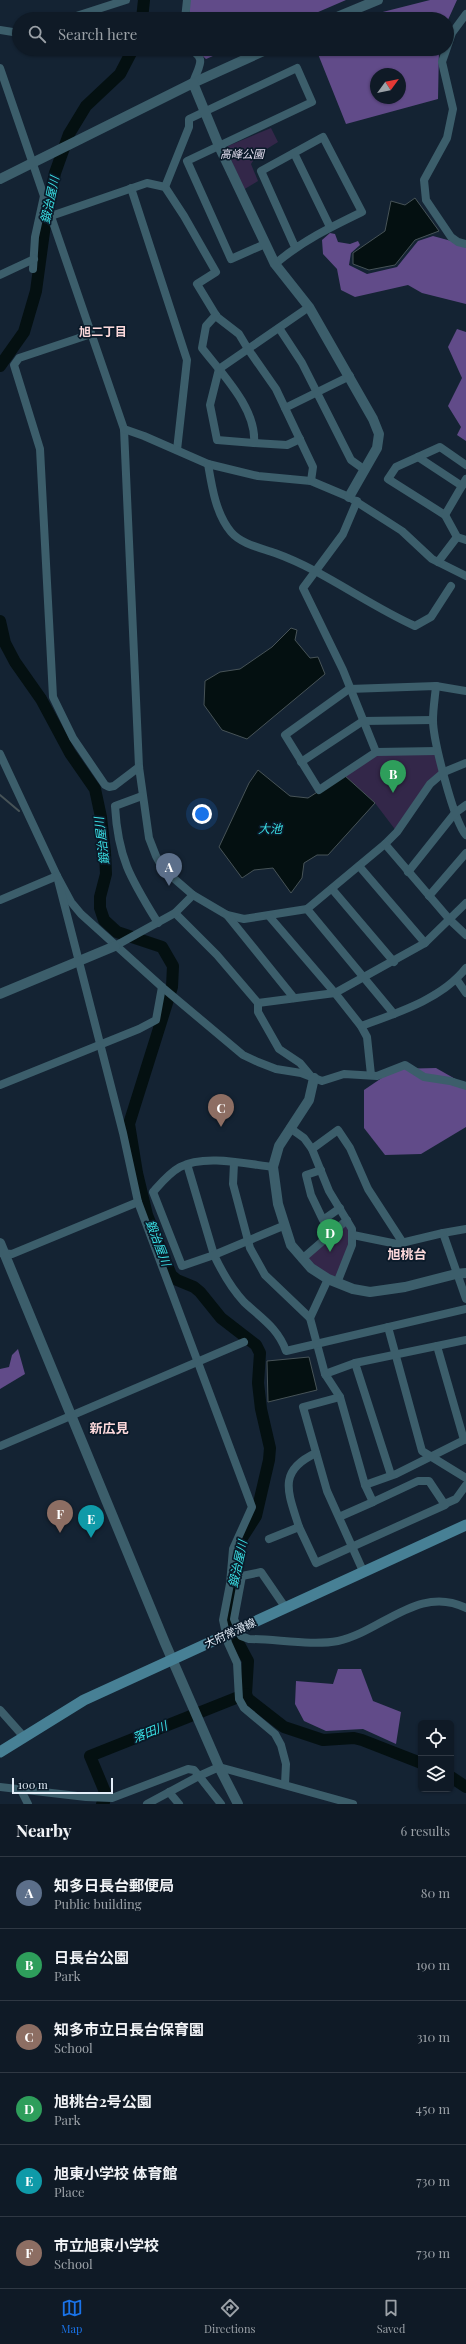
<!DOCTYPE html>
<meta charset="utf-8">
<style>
:root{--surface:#0f1a26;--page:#1d2732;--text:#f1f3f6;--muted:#9ba1a7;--line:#2f3843;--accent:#1a73e8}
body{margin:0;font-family:"Playfair Display","Noto Sans JP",serif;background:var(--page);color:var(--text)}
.controls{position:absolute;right:12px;bottom:12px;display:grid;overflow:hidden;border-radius:6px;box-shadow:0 1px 3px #0004}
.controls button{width:36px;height:36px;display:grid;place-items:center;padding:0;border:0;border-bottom:1px solid var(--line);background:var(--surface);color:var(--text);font:20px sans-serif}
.compass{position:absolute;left:370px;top:68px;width:36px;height:36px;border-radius:50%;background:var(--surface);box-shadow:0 1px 3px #0004;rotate:57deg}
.scale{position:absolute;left:12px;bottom:10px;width:101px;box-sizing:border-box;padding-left:4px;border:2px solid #e4eef9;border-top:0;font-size:11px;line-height:14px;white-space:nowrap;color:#e4eef9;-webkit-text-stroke:3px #0a1a29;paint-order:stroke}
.you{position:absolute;left:202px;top:814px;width:14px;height:14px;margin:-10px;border:3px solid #fff;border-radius:50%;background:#1a73e8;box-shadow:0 0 0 6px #1a73e833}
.badge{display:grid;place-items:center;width:26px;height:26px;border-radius:50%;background:var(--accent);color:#fff;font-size:13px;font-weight:700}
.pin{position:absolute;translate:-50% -33px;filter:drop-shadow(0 1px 2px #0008)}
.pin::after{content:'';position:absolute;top:21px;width:14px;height:12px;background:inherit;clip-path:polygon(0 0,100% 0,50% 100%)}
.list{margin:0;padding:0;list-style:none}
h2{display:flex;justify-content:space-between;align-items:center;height:52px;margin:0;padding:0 16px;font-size:17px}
h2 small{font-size:13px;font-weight:400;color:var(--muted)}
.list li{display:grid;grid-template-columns:26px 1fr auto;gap:12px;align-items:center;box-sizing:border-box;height:72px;padding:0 16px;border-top:1px solid var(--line)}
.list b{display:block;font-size:15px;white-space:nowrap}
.list p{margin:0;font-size:13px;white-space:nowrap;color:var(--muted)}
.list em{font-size:13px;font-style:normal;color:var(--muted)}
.icon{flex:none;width:22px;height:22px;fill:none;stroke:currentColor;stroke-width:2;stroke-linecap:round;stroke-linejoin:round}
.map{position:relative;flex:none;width:466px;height:1804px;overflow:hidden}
.search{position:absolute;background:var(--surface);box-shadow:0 1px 3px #0004;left:12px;right:12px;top:12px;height:44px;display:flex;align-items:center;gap:10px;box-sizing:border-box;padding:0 14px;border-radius:22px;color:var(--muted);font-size:15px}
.sheet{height:484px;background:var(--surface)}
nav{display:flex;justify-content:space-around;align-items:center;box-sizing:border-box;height:56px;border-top:1px solid var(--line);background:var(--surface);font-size:11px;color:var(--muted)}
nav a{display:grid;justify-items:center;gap:2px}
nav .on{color:var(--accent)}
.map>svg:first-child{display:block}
</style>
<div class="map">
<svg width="466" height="1804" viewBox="0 0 466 1804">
<rect width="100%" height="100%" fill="#142333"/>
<g fill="#332749">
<path d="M271,128L278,142L257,155L251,164L258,181L243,190L227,149L228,146Z"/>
<path d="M437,751L444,772L397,832L375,803L344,775L376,752Z"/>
<path d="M347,1220L352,1229L341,1275L333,1277L302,1259Z"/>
</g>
<g fill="#614b89" fill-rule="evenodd">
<path d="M190,0H346L302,19H189Z"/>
<path d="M430,0H457L447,22V19H355Z"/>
<path d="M195,49H229L206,59Z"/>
<path d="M316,49H439L438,99L346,124ZM376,74H400V98H376Z"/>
<path d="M330,233L335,234L338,242L350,244L358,241L360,245L351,253L349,265L367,274L397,267L418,241L433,236L466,245V304L422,293L408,285L355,297L341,290L337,269L323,254L322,240Z"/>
<path d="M457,329L466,332V441L457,435L461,427L448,406L462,378L448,347Z"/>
<path d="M436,1068L466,1085V1127L421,1154L385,1155L364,1128V1090L395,1069Z"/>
<path d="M18,1349L25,1374L0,1389V1369L9,1367L12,1355Z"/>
<path d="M338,1669H361L373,1701L401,1712L396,1744L363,1729L326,1731L304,1721L295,1704L296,1681L333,1684Z"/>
</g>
<g fill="#041011" stroke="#475357">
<path d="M415,198L439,231L415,240L395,265L369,270L353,264V253L385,231L391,201L405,205Z"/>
<path d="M291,628L297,630L295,640L310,658L318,657L325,674L247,739L222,730L204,705L205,681L220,672L240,669L272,647Z"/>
<path d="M258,770L290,796L308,798L344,775L375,803L328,855H317L304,863L302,878L291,893L273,868L254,870L242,878L219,847L249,783Z"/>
<path d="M309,1357L317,1390L268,1402L267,1361Z"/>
</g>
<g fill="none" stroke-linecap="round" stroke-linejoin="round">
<path stroke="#475357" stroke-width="2" d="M0,795L19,811"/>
<g stroke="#041011" stroke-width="12">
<path d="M142,19L144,0"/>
<path d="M0,366L24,332L36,291L46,217L55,173L69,134L86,106L120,74L133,49"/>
<path d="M0,621L5,643L15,662L41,699L70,753L95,789L101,817L105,852L106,874L100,897V908L104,920L117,932L162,947L173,966L172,987L129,1124L137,1173L147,1215L171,1275L177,1280L194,1287L200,1292L221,1318L256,1345L260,1353L258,1383L261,1409L270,1448L269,1460L256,1516L240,1541L236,1579L228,1616L234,1635L248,1661L246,1694L248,1699L284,1727L323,1740L354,1738L362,1740L421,1763"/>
<path d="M451,1777L466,1787"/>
<path d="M105,1792L90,1756L246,1694"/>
<path d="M102,1804L104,1802"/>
</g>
<g stroke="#3c5e6b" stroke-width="8">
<path d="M466,14L452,33L442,62L453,109L447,138L424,180L426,200L451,237L458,242L466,244"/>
<path d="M67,19L126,0"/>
<path d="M185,19L187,0"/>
<path d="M0,30L19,33"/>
<path d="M187,49C210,57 197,68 193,83"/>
<path d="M0,68L124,429L139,767L149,838L156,856L163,869L193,895L227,915L244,919L307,909L385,844L397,832L430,784L444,772L466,763"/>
<path d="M294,153L330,227"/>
<path d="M165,187L189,127V119L297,68L312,102L187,161L231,259L265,244"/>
<path d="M131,188L187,360L177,450"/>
<path d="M51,216L147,183L165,187L184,216L216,272L197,284L217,317L239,334L248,349L309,307"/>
<path d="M275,264C302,241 331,227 362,212L323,137L261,171L295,247"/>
<path d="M33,269L35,237L44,196"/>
<path d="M0,275L34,259"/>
<path d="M216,315L206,326L202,348C222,374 257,409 254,443L287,445L300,439"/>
<path d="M279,328L302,363L351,460L365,470"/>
<path d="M91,334L19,358L14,365L40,449L53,697L73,738L105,785L109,787L114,786L139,767"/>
<path d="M124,429L144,436L208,464L258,476L311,481L349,497L402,531L432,559L466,576"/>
<path d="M254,443L217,440L210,405L219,369L248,349L276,389L285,408"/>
<path d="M418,457L462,486"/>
<path d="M208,464C212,488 216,514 231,532C241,544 261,548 275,553C325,571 366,604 415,626L431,617L451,586"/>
<path d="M466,465L440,447L396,467L388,479L445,515L457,537L466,540"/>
<path d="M311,481L313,467L285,408L350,376"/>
<path d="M357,501L343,534L303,588L343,670L376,752"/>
<path d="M445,515L466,479"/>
<path d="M438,562L457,537"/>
<path d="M436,686C435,697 433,709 433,720C433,740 454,822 466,835"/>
<path d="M437,751L376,752L319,790L285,735L349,689L436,686L466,691"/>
<path d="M0,754L57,876L71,902L81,914L162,987L243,1055L258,1062L276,1069L301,1073L322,1081L344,1074L377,1076L405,1065L424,1077L450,1081L466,1086"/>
<path d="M301,762L363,721L433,720"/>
<path d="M142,796L115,806C118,859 131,879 158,923"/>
<path d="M385,844L450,920L466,935"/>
<path d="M359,866L425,943"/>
<path d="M408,872L455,813L466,805"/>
<path d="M57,876L123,1133L138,1202L252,1507L233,1549L230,1584L223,1620L228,1643L237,1663L239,1699L244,1708L275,1734L281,1745L286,1764L285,1784"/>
<path d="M332,889L394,962"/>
<path d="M429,896L466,853"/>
<path d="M0,900L57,876"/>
<path d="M307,909L394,1014"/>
<path d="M175,913L217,955L258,1003L335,993L425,943L466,903"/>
<path d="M227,915L294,998"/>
<path d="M269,916L335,993L361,1026L367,1037L371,1075"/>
<path d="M115,946L175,913L193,895"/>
<path d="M457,980L466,993"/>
<path d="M258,1003V1012L279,1049L300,1063L310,1075"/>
<path d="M361,1026C397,1013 442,999 466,968"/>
<path d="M0,1085L139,1029L156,1020L162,987"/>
<path d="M290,1128L304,1138L312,1149L329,1191L352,1229V1245L337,1283"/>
<path d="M312,1149L338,1130L350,1148L368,1189L403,1243"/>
<path d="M234,1163L233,1184L250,1248L265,1275L310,1318L325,1374L340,1397L365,1485L396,1474L466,1439"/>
<path d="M187,1164L214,1255L182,1266L153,1192C161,1183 169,1173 180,1167C204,1154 247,1164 273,1167"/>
<path d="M321,1170L306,1175L311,1195L323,1220L340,1208"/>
<path d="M283,1226L214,1255C222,1272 231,1288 244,1302C261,1318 278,1328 286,1351L466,1309"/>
<path d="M466,1229L443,1233L466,1299"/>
<path d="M353,1235L397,1244L443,1233"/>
<path d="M0,1253L12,1254L138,1202"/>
<path d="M302,1259L347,1220"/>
<path d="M310,1318L328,1279"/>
<path d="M388,1327L422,1451L466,1478"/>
<path d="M437,1346L464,1440"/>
<path d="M355,1363L391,1475"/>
<path d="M325,1374L355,1363L466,1340"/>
<path d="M340,1397L303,1407L327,1491L363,1571"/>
<path d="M0,1446L244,1342"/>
<path d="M447,1503L456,1499L466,1485"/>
<path d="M339,1517L373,1502"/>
<path d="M299,1527L316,1563L445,1505L429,1481H418L373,1502L365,1485"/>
<path d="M269,1539L299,1527C288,1492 277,1471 316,1453"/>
<path d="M285,1607L261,1572L242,1576L234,1619L241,1636L249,1639C276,1639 312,1646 338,1641C381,1632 419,1584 466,1608"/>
<path d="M0,1710L24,1737"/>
<path d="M0,1787L86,1797L112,1798L188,1769L194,1770L199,1776L219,1767L353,1804"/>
<path d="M21,1790L28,1804"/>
<path d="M169,1792L179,1804"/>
<path d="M147,1804L199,1776L221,1804"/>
</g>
<g stroke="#3c5e6b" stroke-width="10">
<path d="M332,19L378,0"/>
<path d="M193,83L268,49"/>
<path d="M0,179L193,83L219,146L275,264L309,307L373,419L379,434L377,448L349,497"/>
<path d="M0,994L115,946"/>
<path d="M314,1078L309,1100L279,1146L273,1167L278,1204L291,1245L311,1268L328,1279L353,1289L370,1292L405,1287L456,1274L466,1273"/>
<path d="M0,1243L165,1643L219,1767L238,1804"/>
</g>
<path stroke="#478095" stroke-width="11" d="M0,1752L84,1700L466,1525"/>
</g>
<g text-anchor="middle" stroke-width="3.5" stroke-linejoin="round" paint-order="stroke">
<g font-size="11" font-style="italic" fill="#e4dff1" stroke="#0a1a29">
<text x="242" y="158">高峰公園</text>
</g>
<g font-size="11" fill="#e4eef9" stroke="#0a1a29">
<text transform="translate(230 1633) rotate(-25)" y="4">大府常滑線</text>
</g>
<g font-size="12" font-style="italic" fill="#3ae0e5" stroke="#0a1a29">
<text transform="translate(50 200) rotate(-78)" y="4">鍛治屋川</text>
<text x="270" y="833">大池</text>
<text transform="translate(102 841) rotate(-97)" y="4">鍛治屋川</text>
<text transform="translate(158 1243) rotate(69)" y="4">鍛治屋川</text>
<text transform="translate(238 1564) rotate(-78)" y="4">鍛治屋川</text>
<text transform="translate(150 1732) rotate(-22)" y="4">落田川</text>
</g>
<g font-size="12" font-weight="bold" fill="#fdd9db" stroke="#0a1a29">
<text x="103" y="336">旭二丁目</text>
</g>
<g font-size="13" font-weight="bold" fill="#fdd9db" stroke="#0a1a29">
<text x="407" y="1259">旭桃台</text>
<text x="109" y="1433">新広見</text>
</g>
</g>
</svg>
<div class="controls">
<button><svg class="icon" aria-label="locate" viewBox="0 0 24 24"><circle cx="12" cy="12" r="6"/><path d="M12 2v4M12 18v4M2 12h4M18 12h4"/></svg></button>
<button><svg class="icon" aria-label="layers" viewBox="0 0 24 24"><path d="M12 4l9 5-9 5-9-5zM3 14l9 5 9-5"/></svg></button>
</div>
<svg class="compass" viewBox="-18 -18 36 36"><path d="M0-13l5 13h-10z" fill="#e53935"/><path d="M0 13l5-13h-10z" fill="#9ba1a7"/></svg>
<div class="scale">100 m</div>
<div class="you"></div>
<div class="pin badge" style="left:169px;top:886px;background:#5c6f8a">A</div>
<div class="pin badge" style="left:393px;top:793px;background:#2e9e5b">B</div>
<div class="pin badge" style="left:221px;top:1127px;background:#8d6e63">C</div>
<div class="pin badge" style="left:330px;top:1252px;background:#2e9e5b">D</div>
<div class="pin badge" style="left:91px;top:1538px;background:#0f9aa8">E</div>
<div class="pin badge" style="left:60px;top:1533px;background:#8d6e63">F</div>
<div class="search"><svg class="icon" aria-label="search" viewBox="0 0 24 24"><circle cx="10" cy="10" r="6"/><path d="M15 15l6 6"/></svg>Search here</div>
</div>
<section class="sheet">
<h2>Nearby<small>6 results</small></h2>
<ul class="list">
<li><span class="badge" style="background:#5c6f8a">A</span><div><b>知多日長台郵便局</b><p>Public building</p></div><em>80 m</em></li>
<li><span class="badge" style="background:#2e9e5b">B</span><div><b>日長台公園</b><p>Park</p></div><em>190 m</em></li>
<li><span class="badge" style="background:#8d6e63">C</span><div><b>知多市立日長台保育園</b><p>School</p></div><em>310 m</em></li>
<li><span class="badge" style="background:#2e9e5b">D</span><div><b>旭桃台2号公園</b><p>Park</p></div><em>450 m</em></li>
<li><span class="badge" style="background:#0f9aa8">E</span><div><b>旭東小学校 体育館</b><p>Place</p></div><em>730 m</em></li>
<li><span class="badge" style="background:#8d6e63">F</span><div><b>市立旭東小学校</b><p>School</p></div><em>730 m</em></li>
</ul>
</section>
<nav>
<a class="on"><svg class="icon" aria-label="map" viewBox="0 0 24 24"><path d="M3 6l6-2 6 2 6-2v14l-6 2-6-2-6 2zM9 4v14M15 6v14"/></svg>Map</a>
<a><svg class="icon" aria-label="directions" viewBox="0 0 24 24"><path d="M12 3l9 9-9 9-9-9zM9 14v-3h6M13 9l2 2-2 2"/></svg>Directions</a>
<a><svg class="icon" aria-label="saved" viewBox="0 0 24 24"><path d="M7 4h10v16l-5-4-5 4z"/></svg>Saved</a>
</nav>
